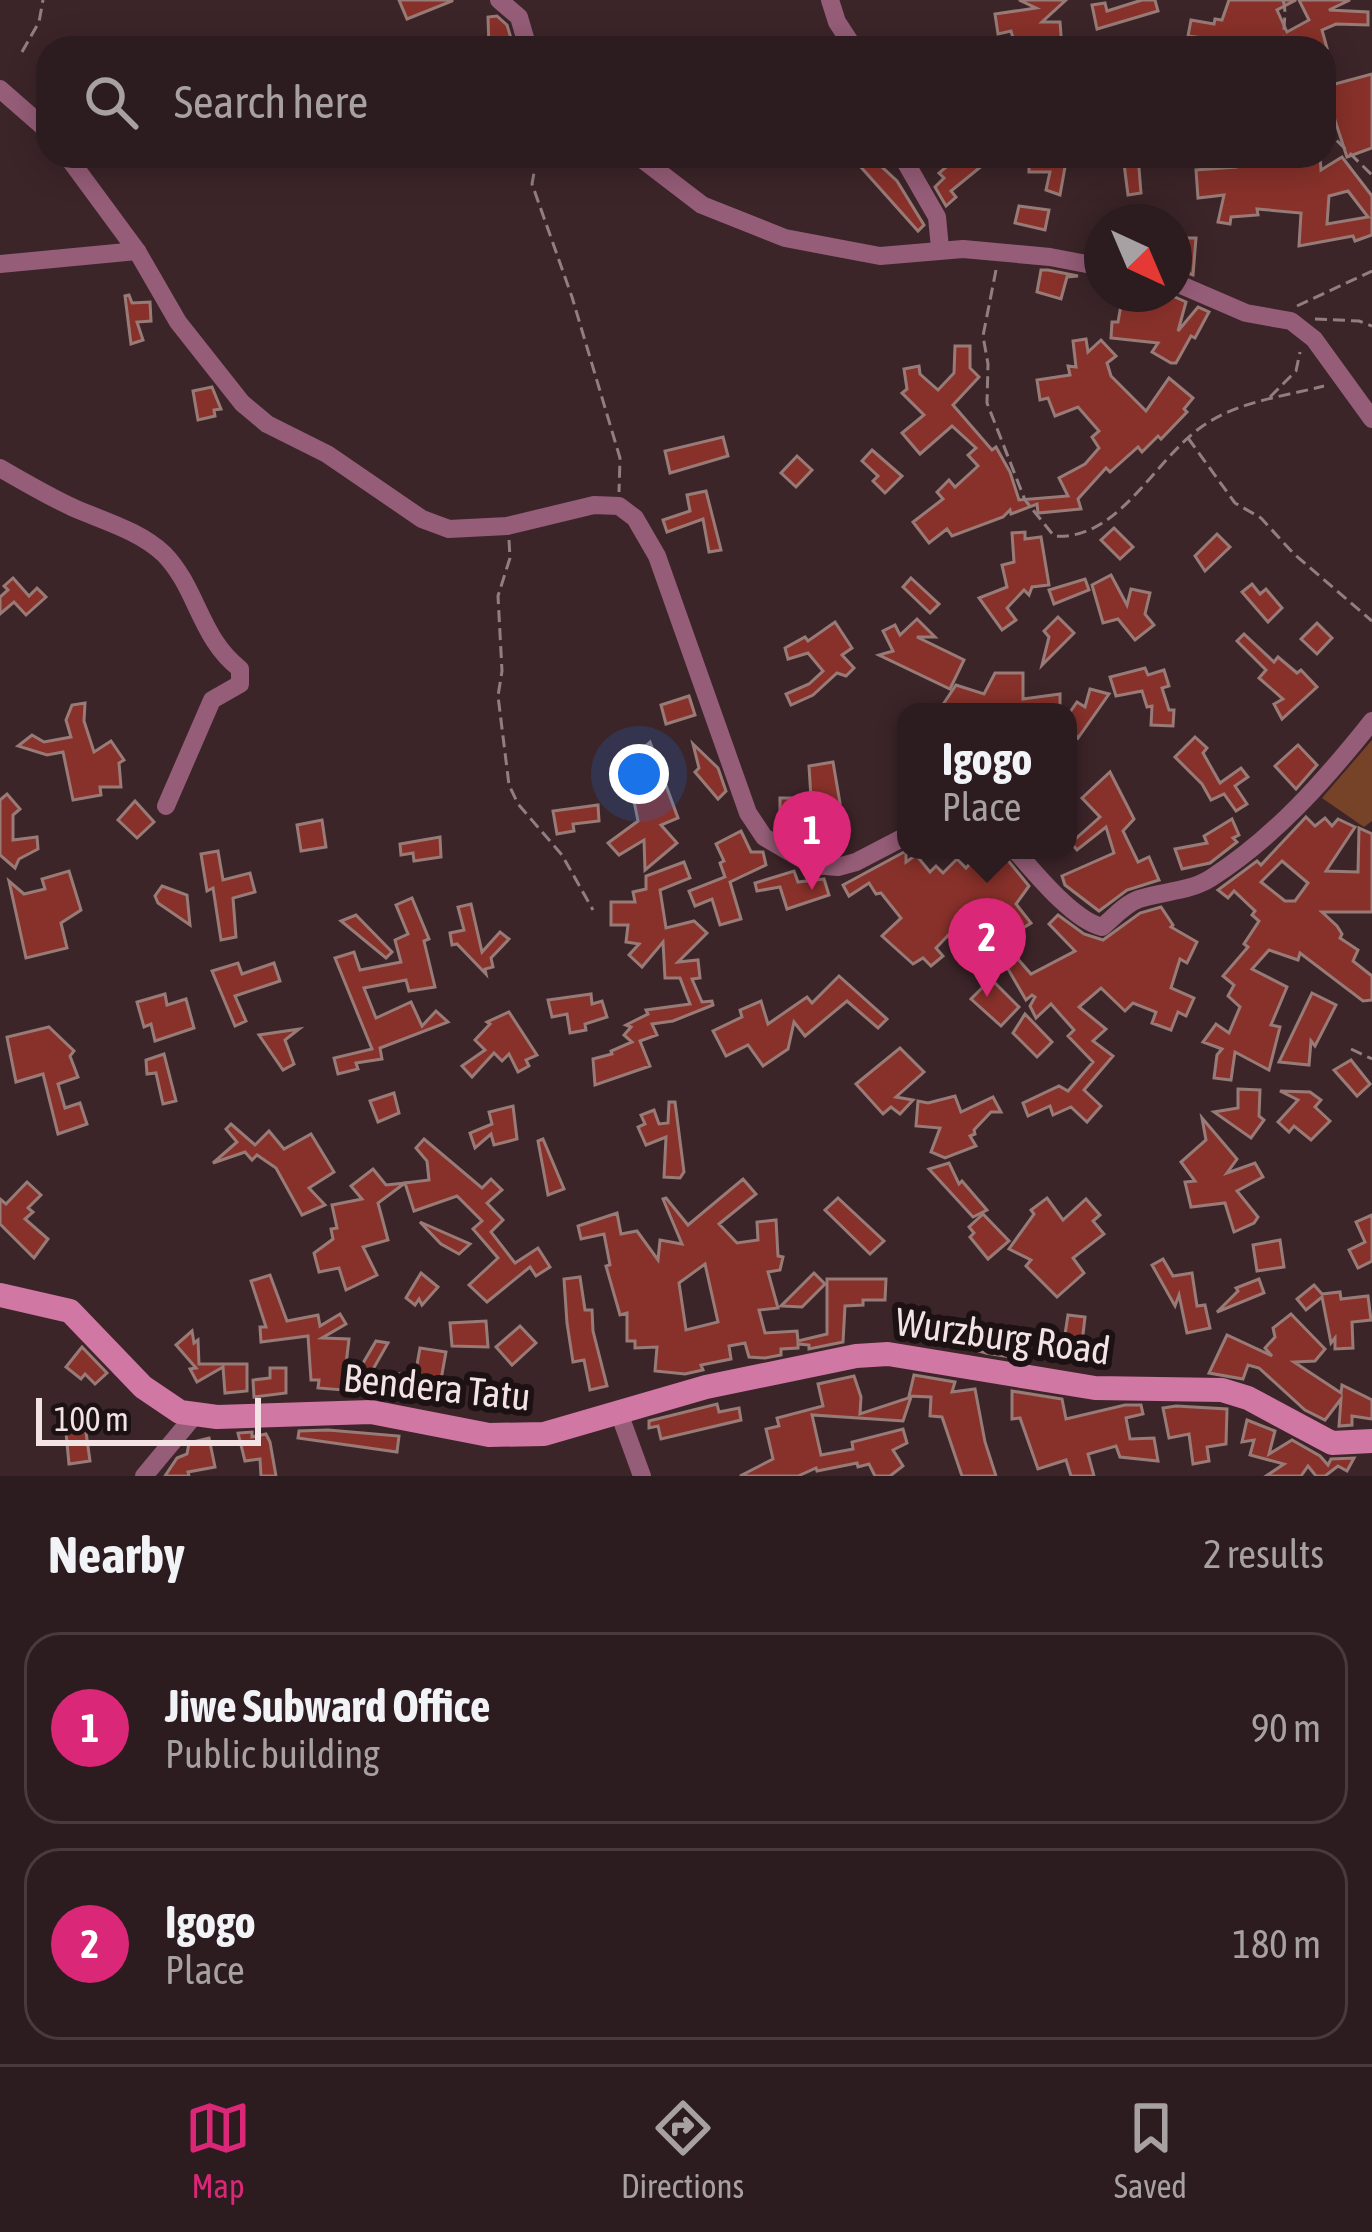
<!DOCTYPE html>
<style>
:root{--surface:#2d1c1f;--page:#352528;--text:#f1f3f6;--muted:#a7a1a4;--line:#483a3d;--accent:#db2777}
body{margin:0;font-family:"Asap Condensed",sans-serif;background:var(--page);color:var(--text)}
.compass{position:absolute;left:1084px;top:204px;width:108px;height:108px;border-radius:50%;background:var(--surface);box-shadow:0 6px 30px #0003;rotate:136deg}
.scale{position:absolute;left:36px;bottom:30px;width:225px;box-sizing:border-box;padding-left:12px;border:6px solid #f3e3e5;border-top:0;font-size:33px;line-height:42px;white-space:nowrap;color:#f3e3e5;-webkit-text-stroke:9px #1c1113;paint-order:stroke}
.you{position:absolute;left:639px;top:774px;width:42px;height:42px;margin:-30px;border:9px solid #fff;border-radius:50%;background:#1a73e8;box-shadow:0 0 0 18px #1a73e833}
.badge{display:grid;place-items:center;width:78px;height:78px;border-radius:50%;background:var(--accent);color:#fff;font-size:39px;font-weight:700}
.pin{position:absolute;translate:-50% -99px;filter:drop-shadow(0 3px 6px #0008)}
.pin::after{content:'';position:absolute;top:63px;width:42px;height:36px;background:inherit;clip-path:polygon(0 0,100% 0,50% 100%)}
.popup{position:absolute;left:897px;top:703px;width:180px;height:156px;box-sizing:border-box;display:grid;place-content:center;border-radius:24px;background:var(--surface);filter:drop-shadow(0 3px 9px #0005);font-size:39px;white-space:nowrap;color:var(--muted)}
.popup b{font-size:45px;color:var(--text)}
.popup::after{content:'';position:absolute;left:50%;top:100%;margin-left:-24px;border:24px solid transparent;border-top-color:var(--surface)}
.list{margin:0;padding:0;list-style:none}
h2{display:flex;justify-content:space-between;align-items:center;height:156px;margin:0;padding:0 48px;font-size:51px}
h2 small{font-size:39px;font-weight:400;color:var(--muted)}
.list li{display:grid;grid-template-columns:78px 1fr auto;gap:36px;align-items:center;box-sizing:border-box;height:192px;margin:0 24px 24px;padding:0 24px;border:3px solid var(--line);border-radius:36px}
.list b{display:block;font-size:45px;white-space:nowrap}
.list p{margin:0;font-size:39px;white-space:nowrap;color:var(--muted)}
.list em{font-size:39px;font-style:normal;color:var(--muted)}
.icon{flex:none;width:66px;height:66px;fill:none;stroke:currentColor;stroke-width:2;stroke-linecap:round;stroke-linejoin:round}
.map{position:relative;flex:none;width:1372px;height:1476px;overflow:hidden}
.search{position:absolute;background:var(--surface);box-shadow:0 6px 30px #0003;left:36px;right:36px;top:36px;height:132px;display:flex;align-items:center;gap:30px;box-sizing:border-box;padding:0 42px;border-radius:36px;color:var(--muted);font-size:45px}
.sheet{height:588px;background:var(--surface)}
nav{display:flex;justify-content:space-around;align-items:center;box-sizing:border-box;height:168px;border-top:3px solid var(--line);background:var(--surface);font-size:33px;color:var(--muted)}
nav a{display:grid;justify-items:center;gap:6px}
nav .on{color:var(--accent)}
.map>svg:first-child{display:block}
</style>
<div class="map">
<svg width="1372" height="1476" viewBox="0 0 1372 1476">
<rect width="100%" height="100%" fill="#3c2529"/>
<path fill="#764329" d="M1372,740V821L1364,827L1322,798Z"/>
<g fill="#88312a" stroke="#987b77" stroke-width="3" fill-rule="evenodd">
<path d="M399,0H452V1L407,19Z"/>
<path d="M1019,0H1066L1042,22H1060L1062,48H1016L1011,31L998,34L995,14L1036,8Z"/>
<path d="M1142,0H1155L1158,11L1097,29L1092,5L1105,3L1107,11Z"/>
<path d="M1229,0H1296L1277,10L1287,32L1309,20L1299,0H1350L1329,10L1368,12V25L1336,24L1322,30L1327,48H1236L1235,42L1188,36L1191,20L1214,24L1215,19L1222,20Z"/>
<path d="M497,16L507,25L514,48H489L488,17Z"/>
<path d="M1372,74V148L1347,157L1331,108L1324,110V87Z"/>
<path d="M851,156H870L897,181L924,225L918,231Z"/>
<path d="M959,156H994L951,191L956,197L946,206L935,187L944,178L939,173Z"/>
<path d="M1029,156H1067L1060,195L1046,190L1050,172H1029Z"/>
<path d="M1123,156H1138L1141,193L1128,195Z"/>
<path d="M1235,156H1320L1321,170L1342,157L1372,196V235L1355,241L1353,236L1299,246L1301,213L1257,209L1258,215L1231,217L1230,224L1218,222L1224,195L1198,198L1196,170L1236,167ZM1348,191L1368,217L1327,224L1329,196Z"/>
<path d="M1019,206L1049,210L1045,230L1015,223Z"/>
<path d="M1185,238H1196L1193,275L1177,269Z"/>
<path d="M1041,270H1048L1078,276L1067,277L1061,299L1037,292Z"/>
<path d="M1123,294H1168L1186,302L1178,331L1198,307L1209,312L1195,338L1191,336L1176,363H1171L1152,352L1158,343L1111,338L1112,322H1118Z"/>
<path d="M129,295L132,303L150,302L151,321L137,322L143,340L131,344L125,296Z"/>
<path d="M1086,339L1088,352L1101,340L1116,356L1107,363L1111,376L1146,411L1169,378L1193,398L1184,409L1187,412L1161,439L1158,436L1142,452L1138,447L1110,472L1106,468L1078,499L1081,509L1038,513L1037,504L1011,514L1010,510L1003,517L952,536L947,529L929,543L913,522L943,499L937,492L949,480L955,487L978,466L968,455L976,448L952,426L920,454L902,433L924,415L902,393L907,389L904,369L919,366L920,374L938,390L954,373L955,346H970V368L979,377L953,405L992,450L996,447L1010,472L1019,500L1068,496L1059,478L1085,464L1099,448L1092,437L1099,431L1078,407L1055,416L1048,398L1040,400L1037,380L1070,375L1068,366L1076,367L1073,341Z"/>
<path d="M212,387L221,409L214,410L215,416L198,420L193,391Z"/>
<path d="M723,437L728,456L670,473L665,451Z"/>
<path d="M872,450L902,476L885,493L873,481L878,476L862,461Z"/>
<path d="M797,456L812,470L796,487L781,473Z"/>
<path d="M706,491L721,550L709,552L703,519L667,532L663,520L690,511L687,495Z"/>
<path d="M1114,528L1133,547L1120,559L1101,540Z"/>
<path d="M1025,532V539L1041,537L1049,585L1032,587L1029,595L1024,590L1007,608L1016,620L1002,630L979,598L1007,587L1002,565L1014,562L1012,533Z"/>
<path d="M1217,534L1230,547L1205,571L1195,556Z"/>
<path d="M1111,575L1127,605L1131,589L1150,593L1145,614L1154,625L1135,640L1118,619L1103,623L1092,585Z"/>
<path d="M13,578L29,596L37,588L46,597L26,615L14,602L0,614V597L8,590L4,586Z"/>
<path d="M911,578L939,604L930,613L903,587Z"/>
<path d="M1085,579L1089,590L1054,604L1049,590Z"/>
<path d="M1252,584L1260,594L1266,589L1282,608L1268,622L1242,592Z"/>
<path d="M1058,617L1074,633L1042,665L1049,637L1044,631Z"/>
<path d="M917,619L935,637H917L964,660L950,689L879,655L893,651L883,631L895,625L900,635Z"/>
<path d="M835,622L852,648L842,655L854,668L846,676L837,673L813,695L791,705L786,694L809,684L823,671L808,653L788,659L785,648L805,637L808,641Z"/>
<path d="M1317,623L1332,638L1317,654L1301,639Z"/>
<path d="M1244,634L1274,662L1278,657L1297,673L1301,670L1317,687L1282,719L1274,704L1283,699L1259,678L1266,670L1237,641Z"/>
<path d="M1145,668L1148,675L1164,670L1169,686L1162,688L1169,710H1174L1173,726L1151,725L1152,706L1147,707L1142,691L1116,696L1110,677Z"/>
<path d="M995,673H1023V699L1060,694V712H938L956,685L984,694Z"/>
<path d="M1090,689L1109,694L1078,738L1068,726V715L1077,702L1085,707Z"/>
<path d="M689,696L695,715L666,724L661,705Z"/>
<path d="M85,703L84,721L94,752L111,741L124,760L119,763L121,787H100L101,795L73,800L63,752L47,755L18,746L32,735L44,742L71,737L66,720L72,705Z"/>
<path d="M1195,737L1207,748L1203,753L1220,783L1241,768L1248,777L1235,786L1247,804L1236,811L1224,794L1211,800L1202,784L1175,757Z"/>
<path d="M650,742L678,818L661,825L677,843L645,870L644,840L619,855L608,843L638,821L633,796L637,795L622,752L635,749L637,754Z"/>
<path d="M693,744L718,768L726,791L718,799L695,772L699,768Z"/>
<path d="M1298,745L1317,765L1296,789L1275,766Z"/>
<path d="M833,762L840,803L798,810L797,841L780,830V798H811L809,766Z"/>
<path d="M1110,772L1134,819L1123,831L1138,862L1149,857L1159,880L1127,890L1099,911L1065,885L1062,876L1114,853L1106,827L1077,850L1071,843L1100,817L1082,798Z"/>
<path d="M7,794L20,809L13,815V840L37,837L38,849L19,859L15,868L0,855V800Z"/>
<path d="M135,801L154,822L137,838L118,820Z"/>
<path d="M598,805L599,821L573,824L574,831L557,834L553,811Z"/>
<path d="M1306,817L1315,826L1325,818L1332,826L1338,819L1355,827L1326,871L1358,872L1359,828L1372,834V912H1322L1337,926L1342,934L1340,938L1358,950L1353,961L1372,976V1000L1363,1001L1300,953L1298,960L1269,950L1252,969L1287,987L1271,1025L1280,1027L1269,1070L1235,1052L1231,1080L1214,1078L1217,1055L1222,1049L1203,1042L1216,1024L1229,1033L1240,1007L1228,996L1234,985L1223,976L1248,947L1244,944L1259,921L1252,915L1255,911L1234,891L1228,898L1218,890L1257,861L1261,865ZM1282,861L1308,883L1295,901H1285L1261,882Z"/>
<path d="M1232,819L1239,835L1233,838L1237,842L1210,863L1182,869L1175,849L1207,843L1204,836Z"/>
<path d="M322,820L326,847L301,851L297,825Z"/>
<path d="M741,831L751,852H763L766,865L730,882L741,919L720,925L712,899L695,906L689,891L725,877L720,863L724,861L716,844Z"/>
<path d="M440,837L441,857L414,861L413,853L401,855L400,844Z"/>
<path d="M983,850L995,859L1002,853L1029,886L1016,904L1031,923L1015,933L1021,943L1010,950L1031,974L1075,951L1049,924L1058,915L1084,934L1103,940L1140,913L1161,907L1173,925L1171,927L1197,942L1187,963L1180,959L1171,988L1194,998L1186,1016L1178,1012L1171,1030L1152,1023L1156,1012L1133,1003L1125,1011L1101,988L1079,1007L1106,1029L1093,1041L1113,1056L1084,1090L1101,1106L1087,1122L1071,1107L1053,1115L1050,1106L1028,1116L1023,1103L1059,1086L1068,1091L1093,1062L1068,1036L1074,1030L1051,1004L1036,1018L1030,1006L1035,997L1032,995L1026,1000L993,943L978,957L956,927L936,948L943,956L931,966L923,958L913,964L882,936L901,918L881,893L876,894L869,883L849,896L843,885L906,851V862L916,855L930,872L936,866L943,873L957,859L966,868Z"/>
<path d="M218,851L223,880L250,873L255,892L233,898L236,937L221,940L213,888L207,891L201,854Z"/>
<path d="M684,862L690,878L660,890L666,928L694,921L707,933L678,962L698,960L700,978L692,979L702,1002L712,1001L713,1005L673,1021L652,1024L657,1035L640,1041L650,1066L595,1085L593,1059L612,1054L611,1051L632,1042L624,1035L631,1027L626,1025L648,1014L646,1010L690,1004L680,978H665L663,942L642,967L629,955L639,944L626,942L628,925H611V902H635L633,892L646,889V876Z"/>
<path d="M69,871L81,910L61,923L67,948L26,958L9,881L24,894L45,889L42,879Z"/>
<path d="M794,871L798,882L824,879L829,895L787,909L780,887L757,891L755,883Z"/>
<path d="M162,886L187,895L190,925L158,903L155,896Z"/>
<path d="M412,898L429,939L424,941L435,987L409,991L406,980L364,988L376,1018L411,1002L422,1026L436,1011L448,1022L380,1048L382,1059L356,1063L358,1069L338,1074L334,1058L372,1049L335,958L354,952L360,970L401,962L395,940L408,934L396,905Z"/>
<path d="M471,904L482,952L500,932L509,939L491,958L493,967L485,969L486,974L457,944L452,945L450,933L464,930L458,907Z"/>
<path d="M356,915L392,952L386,958L341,921Z"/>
<path d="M238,963L242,974L274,963L280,981L235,996L246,1021L235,1026L212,971Z"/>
<path d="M839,976L887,1019L878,1028L847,1001L805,1036L794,1022L788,1049L763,1066L748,1045L726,1056L713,1031L742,1017L740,1010L761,1001L768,1024L807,997L812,1003Z"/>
<path d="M991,979L1019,1007L1001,1026L971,999Z"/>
<path d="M1312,993L1336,1005L1315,1046L1311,1041L1309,1065L1279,1062Z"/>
<path d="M165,994L167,1005L186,999L194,1028L155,1041L151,1024L144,1027L137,1002Z"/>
<path d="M591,994L592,1004L602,1001L607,1017L585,1024L586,1030L570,1033L567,1014L552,1017L548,1000Z"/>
<path d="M509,1012L537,1055L526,1060L529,1066L518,1072L509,1054L502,1061L494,1053L472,1077L462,1066L485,1050L475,1040L490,1024L487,1022Z"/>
<path d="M1025,1014L1052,1042L1037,1057L1013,1033Z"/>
<path d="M49,1027L74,1051L70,1056L78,1077L58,1084L65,1108L80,1103L87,1124L58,1134L43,1074L16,1082L7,1037Z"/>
<path d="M299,1029L285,1040L294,1064L283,1070L259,1035Z"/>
<path d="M900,1048L924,1072L896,1097L913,1100L900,1114L891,1107L883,1114L856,1084Z"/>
<path d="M164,1054L176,1101L163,1104L156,1073L147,1074L146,1060Z"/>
<path d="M1351,1060L1370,1084L1357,1096L1334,1070Z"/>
<path d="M1238,1089L1260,1090L1259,1116L1264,1120L1251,1138L1214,1112L1238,1108Z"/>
<path d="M1280,1091L1310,1092L1321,1100L1315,1107L1330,1121L1311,1140L1294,1126L1289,1132L1278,1122L1298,1100Z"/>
<path d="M394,1093L399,1113L378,1122L370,1101Z"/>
<path d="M955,1096L961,1112L993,1097L1001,1112H991L974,1130L975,1134L970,1136L976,1146L945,1158L931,1152L940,1128L916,1126L918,1101L928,1103Z"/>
<path d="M669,1102H675L684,1172L680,1178L664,1177L666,1137L646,1145L638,1127L645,1124L641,1115L654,1110L659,1124L668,1123Z"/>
<path d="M513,1106L517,1139L494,1145L491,1134L475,1148L470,1133L492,1124L489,1112Z"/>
<path d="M1202,1118L1237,1159L1227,1173L1255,1163L1263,1177L1237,1191L1258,1217L1254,1223L1234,1232L1225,1203L1191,1207L1185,1182L1195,1181L1181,1162L1206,1140Z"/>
<path d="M231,1124L255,1145L269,1131L284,1149L311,1134L334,1172L309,1188L325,1205L302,1215L276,1168L257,1155L252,1160L245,1152L213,1163L237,1142L226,1129Z"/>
<path d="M424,1139L482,1188L491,1179L502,1190L487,1203L503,1220L491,1232L515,1263L538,1248L550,1267L536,1276L530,1267L487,1302L469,1285L498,1258L473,1229L482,1221L457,1196L414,1211L405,1183L429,1180L427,1161L416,1148Z"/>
<path d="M543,1139L564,1189L548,1195L538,1141Z"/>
<path d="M949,1163L959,1184L962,1181L987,1210L973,1217L929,1169Z"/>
<path d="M373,1169L386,1185L405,1183L378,1203L388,1240L363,1247L377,1275L346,1290L339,1268L319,1272L314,1253L333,1239L331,1229L337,1228L332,1205L362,1199L351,1186Z"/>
<path d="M743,1179L756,1194L719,1224L737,1243L758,1240L757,1222L776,1220L778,1256L783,1257L780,1270L768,1272L778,1308L759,1310L765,1333L797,1331L798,1341L827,1334V1279H886L885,1300H863V1305L845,1306L843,1342L809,1349V1345L798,1344V1348L781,1349V1355L765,1358L749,1357L745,1343L729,1346L731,1359L701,1365L703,1370L685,1374L655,1371L657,1347L635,1348V1341H627V1313L620,1315L606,1266L610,1265L604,1234L581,1239L578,1226L617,1213L621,1234L637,1231L658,1260L660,1240L682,1244L663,1199L666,1198L688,1225ZM705,1264L718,1322L686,1330L679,1283Z"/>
<path d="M27,1182L41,1195L28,1208L33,1212L25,1219L48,1239L34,1258L0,1224V1199L6,1204Z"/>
<path d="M838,1198L884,1241L870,1254L825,1210Z"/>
<path d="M1047,1198L1063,1220L1086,1199L1100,1215L1093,1221L1104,1234L1073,1258L1084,1273L1057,1297L1026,1266L1031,1260L1009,1249L1034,1214L1031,1210Z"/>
<path d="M983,1214L1009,1241L988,1259L970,1237L974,1233L969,1227Z"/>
<path d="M1372,1215V1261L1358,1268L1349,1250L1365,1242L1356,1222Z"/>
<path d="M420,1222L470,1244L459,1254L441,1244Z"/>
<path d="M1280,1240L1284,1267L1257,1271L1253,1245Z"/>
<path d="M1163,1259L1173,1276L1192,1273L1197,1306L1205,1305L1210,1328L1187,1333L1179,1295L1175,1306L1152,1265Z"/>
<path d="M421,1273L438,1287L422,1305L419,1299L415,1305L406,1298Z"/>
<path d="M814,1273L825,1284L802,1307L781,1306Z"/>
<path d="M270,1275L287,1321L318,1315L320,1326L340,1314L346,1324L322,1338L349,1339L343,1390L318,1388L319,1380H311L308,1336L261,1342L260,1327H266L251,1281Z"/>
<path d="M580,1277L585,1310H592L593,1331L607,1386L590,1390L584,1360L573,1362L567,1323L564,1279Z"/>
<path d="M1259,1279L1264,1293L1217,1312L1238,1291L1236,1288Z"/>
<path d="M1314,1285L1322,1294L1340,1292L1341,1299L1368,1296L1371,1320L1352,1322L1353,1348L1335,1349V1338L1331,1343L1322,1297L1306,1310L1297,1299Z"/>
<path d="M1291,1314L1325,1349L1315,1361L1294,1362L1341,1393L1342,1385L1372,1400V1419L1352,1416V1425L1339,1426L1341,1399L1325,1420L1305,1410L1259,1368L1248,1365L1243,1379L1209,1373L1227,1335L1272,1356L1265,1348L1275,1337L1273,1328Z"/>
<path d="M1068,1315L1085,1317L1082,1343L1064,1341Z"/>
<path d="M486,1321L488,1347L452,1346L450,1323Z"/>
<path d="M520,1326L536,1343L512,1365L496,1347Z"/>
<path d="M192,1331L194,1343L198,1340L199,1364H247V1391L225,1393L223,1367L197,1382L190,1369L196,1368L176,1345Z"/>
<path d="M376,1341L388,1343L372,1371L401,1374L397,1396L378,1393L379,1388L349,1387Z"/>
<path d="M962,1342L1023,1344V1359L986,1353L961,1346Z"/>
<path d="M82,1347L107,1373L95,1384L85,1374L81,1379L66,1367Z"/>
<path d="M420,1348L446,1352L440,1385L415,1376Z"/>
<path d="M270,1368H286V1393L254,1397L253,1380L270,1378Z"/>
<path d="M914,1375L955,1382L952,1392L975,1389L985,1442L996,1476H962L942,1417L930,1416L931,1397L909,1396Z"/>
<path d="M854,1376L861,1397L860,1414L911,1397L903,1421L812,1415L821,1455L853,1449L852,1442L903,1429L907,1443L893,1450L903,1466L890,1476H875L869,1464L858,1467L857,1463L817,1471L816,1468L798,1476H740L773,1459L766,1429L779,1426L777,1418L823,1406L818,1384Z"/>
<path d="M1012,1391L1062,1399L1066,1419L1125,1405H1141L1143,1414L1126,1418L1130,1439L1154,1438L1158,1461L1120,1457L1116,1446L1088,1454L1094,1476H1071L1066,1460L1038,1469L1020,1418L1012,1419Z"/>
<path d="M717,1404L719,1412L739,1408L741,1420L661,1439L658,1426L649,1428V1421Z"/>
<path d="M1176,1406L1227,1409L1226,1444L1207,1447L1209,1461L1193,1464L1189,1434L1169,1438L1163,1408Z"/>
<path d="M84,1418L90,1461L69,1464L65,1422Z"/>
<path d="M1247,1420L1275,1431L1269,1454L1292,1440L1320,1456L1328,1465L1331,1459L1354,1458L1347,1471L1338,1466L1325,1476H1316L1308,1466L1301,1476H1266L1284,1464L1250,1455L1254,1440L1242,1442Z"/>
<path d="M328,1430L399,1436L397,1452L298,1438L299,1431Z"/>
<path d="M252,1432V1437L266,1434L270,1442L276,1476H261L260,1459L245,1461L238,1433Z"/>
<path d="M209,1438L215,1467L188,1472L189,1476H165L177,1458L187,1454L189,1443Z"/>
</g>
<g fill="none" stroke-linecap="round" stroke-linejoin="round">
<g stroke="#917e81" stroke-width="3" stroke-dasharray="12 6" stroke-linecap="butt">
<path d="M1283,0C1288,13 1281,31 1285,48"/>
<path d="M22,52L39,22L43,0"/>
<path d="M1324,128L1372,175"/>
<path d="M537,156L532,184L572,297L620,458L619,492"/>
<path d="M996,270L983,336L988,364L987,403L1025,500L1054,536C1118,541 1153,462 1200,428C1237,401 1282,397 1324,386"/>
<path d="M1297,306L1372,271"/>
<path d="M1315,319L1359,321L1372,326"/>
<path d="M1270,397L1296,371L1300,352"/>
<path d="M1188,438L1235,503L1261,518L1294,554L1372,621"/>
<path d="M509,540L510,558L498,596L502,671L498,696L509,785L518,804L562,855L593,910"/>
<path d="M1351,1049L1372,1059"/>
</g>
<g stroke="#965d78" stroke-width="18">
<path d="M499,0L519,17L528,48"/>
<path d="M830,0L837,22L854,48"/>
<path d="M0,89L48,131"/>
<path d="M67,156L137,251L178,322L242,403L267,424L327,454L422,519L449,529L507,526L594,505L619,506L635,518L657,556L748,813L764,837L812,865L838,867L856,862L906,836"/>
<path d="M638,156L702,205L785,238L880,256L963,249L1050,257L1102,267"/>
<path d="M902,156L937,217L940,248"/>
<path d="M0,264L137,251"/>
<path d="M1174,282L1246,313L1291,321L1314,339L1372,419"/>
<path d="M0,468C24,482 48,496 74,508C104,521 140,531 164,554C198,589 199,637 240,669V684L212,700L166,806"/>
<path d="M1015,850C1035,873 1073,920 1102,927C1114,917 1125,904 1139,899C1163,891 1189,892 1211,878C1274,838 1326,779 1372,721"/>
<path d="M618,1410L642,1476"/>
<path d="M144,1476L194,1416"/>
</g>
<path stroke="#d177a3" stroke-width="24" d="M0,1295L70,1311L143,1387L180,1412L217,1417L371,1412L489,1435L544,1434L706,1387L856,1356L888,1354L1095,1388L1222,1390L1248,1398L1332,1443L1372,1441"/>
</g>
<g text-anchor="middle" stroke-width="12" stroke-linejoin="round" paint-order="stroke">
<g font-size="39" fill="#f3e3e5" stroke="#1c1113">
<text transform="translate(1003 1336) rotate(8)" y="14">Wurzburg Road</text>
<text transform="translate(437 1387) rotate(6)" y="14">Bendera Tatu</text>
</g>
</g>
</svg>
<svg class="compass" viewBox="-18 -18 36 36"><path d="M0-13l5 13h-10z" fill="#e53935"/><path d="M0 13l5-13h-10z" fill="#a7a1a4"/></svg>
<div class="scale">100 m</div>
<div class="you"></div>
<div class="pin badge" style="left:812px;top:890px">1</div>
<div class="pin badge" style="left:987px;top:997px">2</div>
<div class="popup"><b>Igogo</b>Place</div>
<div class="search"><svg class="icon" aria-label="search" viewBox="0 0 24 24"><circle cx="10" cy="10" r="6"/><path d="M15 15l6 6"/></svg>Search here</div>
</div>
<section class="sheet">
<h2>Nearby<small>2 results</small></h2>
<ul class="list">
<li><span class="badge">1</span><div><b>Jiwe Subward Office</b><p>Public building</p></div><em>90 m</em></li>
<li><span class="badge">2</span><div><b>Igogo</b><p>Place</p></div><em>180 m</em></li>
</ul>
</section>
<nav>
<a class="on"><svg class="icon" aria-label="map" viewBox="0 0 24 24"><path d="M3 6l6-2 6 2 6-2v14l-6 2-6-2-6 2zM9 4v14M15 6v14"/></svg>Map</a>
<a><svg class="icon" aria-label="directions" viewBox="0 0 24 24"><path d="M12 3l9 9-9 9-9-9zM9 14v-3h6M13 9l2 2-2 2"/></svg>Directions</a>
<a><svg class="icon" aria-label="saved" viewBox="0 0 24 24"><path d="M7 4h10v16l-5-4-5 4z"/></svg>Saved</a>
</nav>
